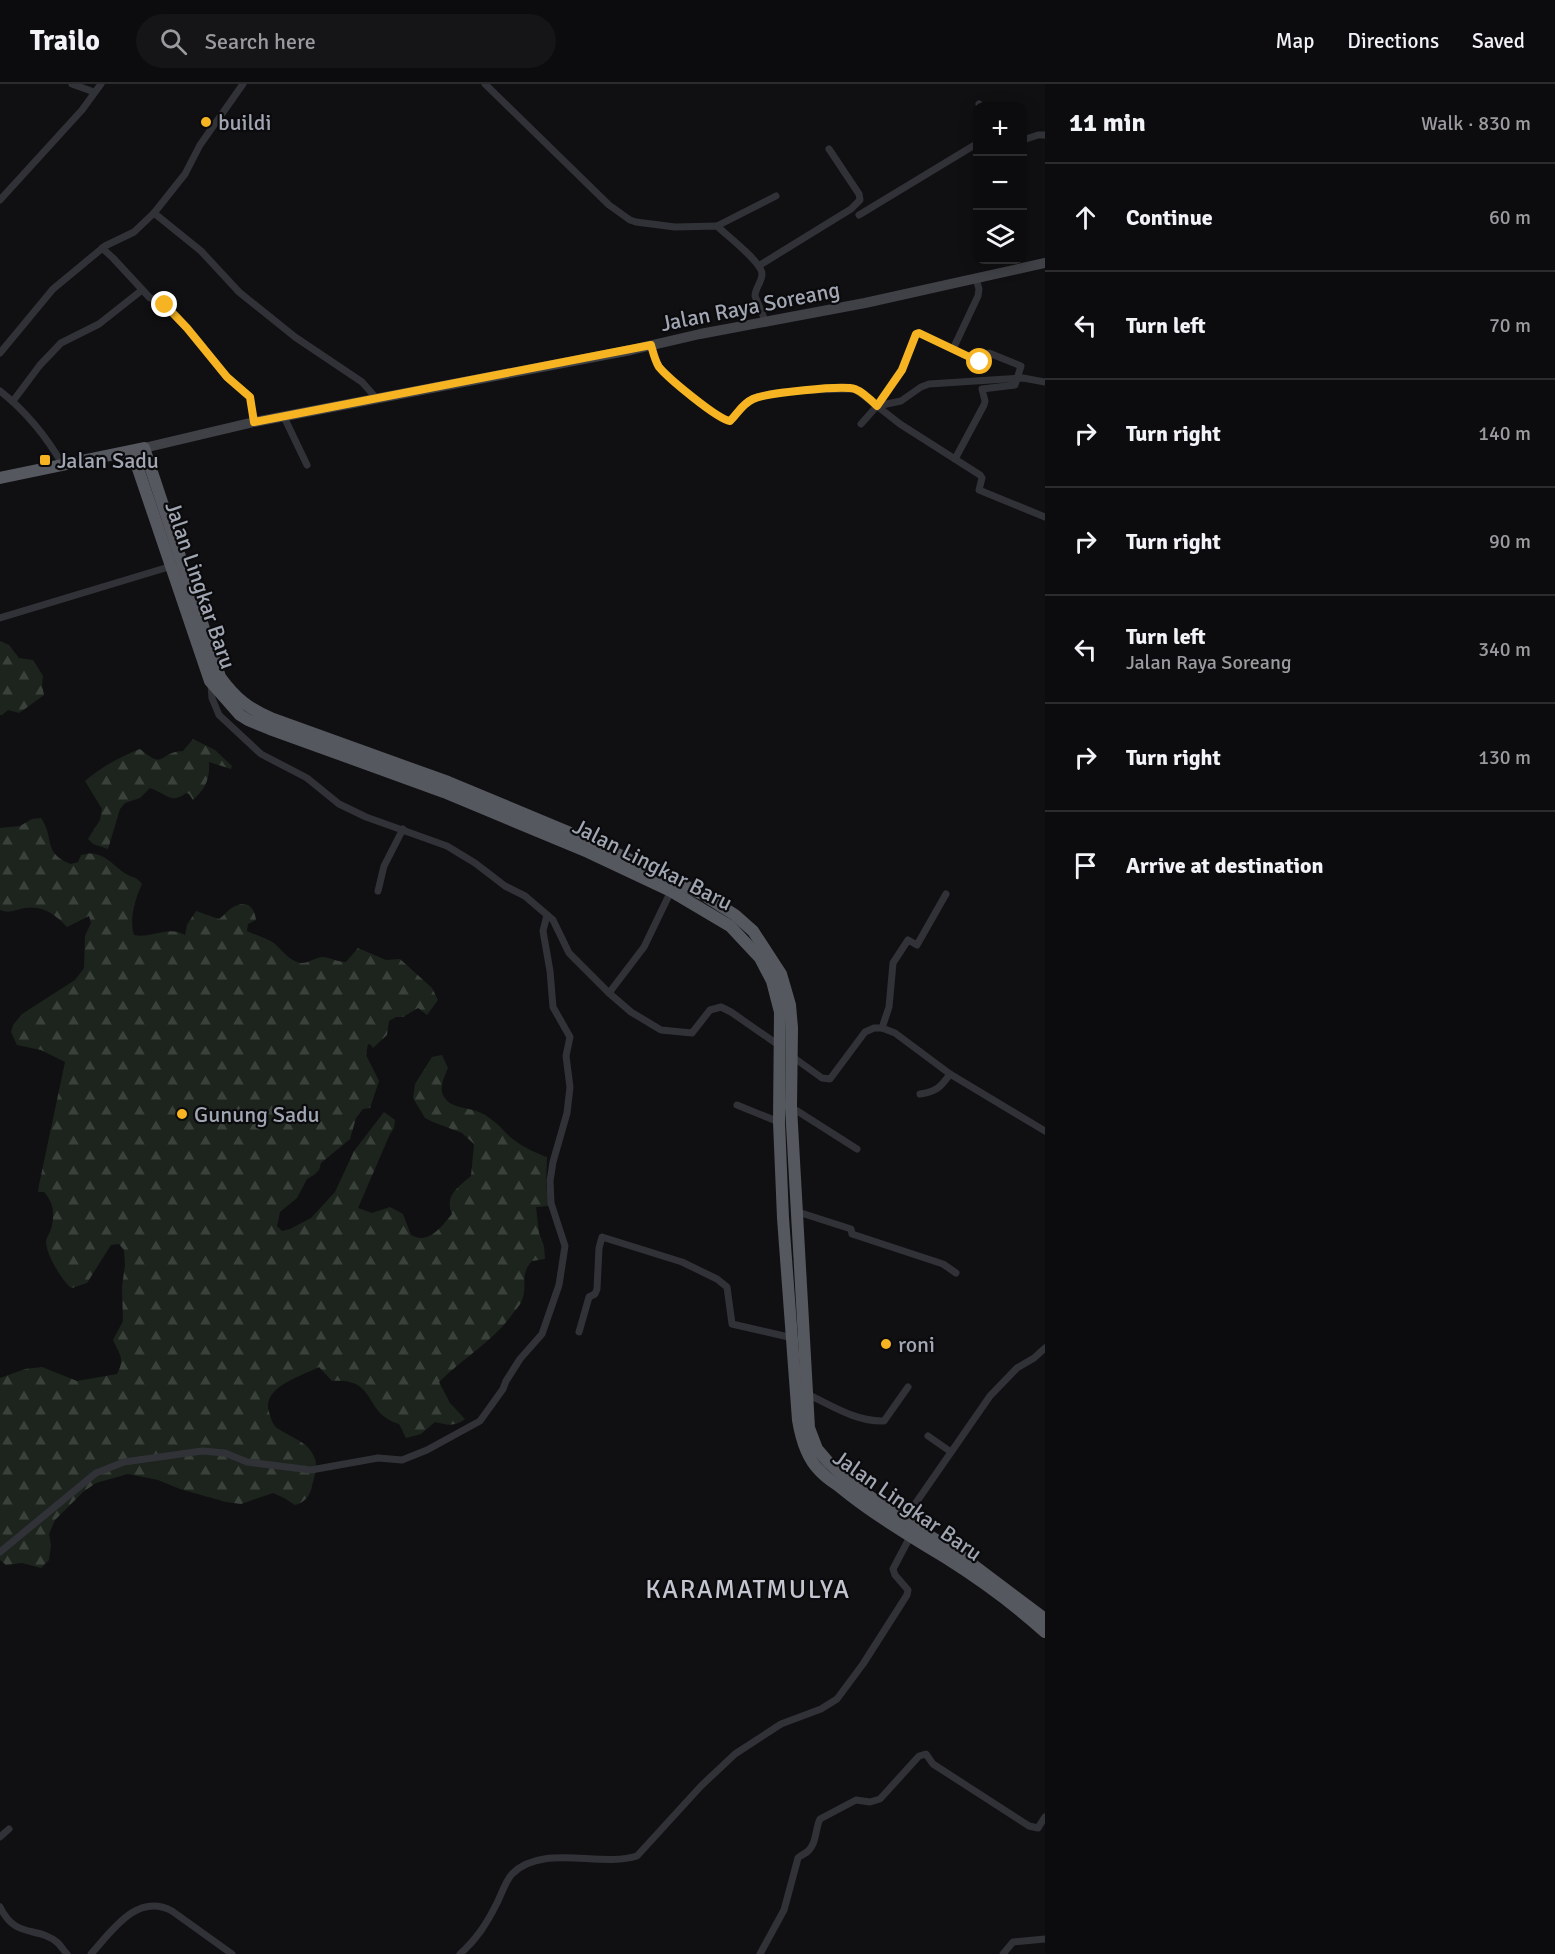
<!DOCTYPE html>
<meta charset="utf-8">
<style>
:root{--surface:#0c0c0e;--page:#151517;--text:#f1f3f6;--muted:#9a9b9e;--line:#2c2c2e}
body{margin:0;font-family:Signika,sans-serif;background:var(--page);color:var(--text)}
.controls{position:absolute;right:18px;top:18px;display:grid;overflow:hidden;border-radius:12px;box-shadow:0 3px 15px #0003}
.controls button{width:54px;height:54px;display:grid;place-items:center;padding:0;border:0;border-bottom:2px solid var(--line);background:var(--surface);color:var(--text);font:30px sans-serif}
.stop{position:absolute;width:18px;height:18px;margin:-14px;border:4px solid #f6b423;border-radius:50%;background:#fff}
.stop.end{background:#f6b423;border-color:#fff;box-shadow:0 2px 6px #0008}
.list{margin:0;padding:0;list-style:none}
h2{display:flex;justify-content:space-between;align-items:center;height:78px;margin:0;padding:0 24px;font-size:26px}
h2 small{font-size:20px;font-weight:400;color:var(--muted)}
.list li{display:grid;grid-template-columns:39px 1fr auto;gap:18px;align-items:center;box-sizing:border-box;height:108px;padding:0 24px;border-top:2px solid var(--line)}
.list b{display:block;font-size:22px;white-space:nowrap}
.list p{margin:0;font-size:20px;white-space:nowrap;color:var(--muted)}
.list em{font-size:20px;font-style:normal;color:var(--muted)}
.icon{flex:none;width:33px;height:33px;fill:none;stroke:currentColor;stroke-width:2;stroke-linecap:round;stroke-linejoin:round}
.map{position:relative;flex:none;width:1045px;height:1870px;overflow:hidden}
header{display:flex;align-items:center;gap:36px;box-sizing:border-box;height:84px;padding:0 30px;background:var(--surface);border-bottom:2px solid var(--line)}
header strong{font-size:28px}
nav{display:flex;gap:33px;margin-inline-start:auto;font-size:21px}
.search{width:420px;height:54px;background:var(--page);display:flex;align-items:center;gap:15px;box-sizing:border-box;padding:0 21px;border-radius:33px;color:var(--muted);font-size:22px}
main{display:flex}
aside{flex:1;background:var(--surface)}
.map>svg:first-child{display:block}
</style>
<header>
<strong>Trailo</strong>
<div class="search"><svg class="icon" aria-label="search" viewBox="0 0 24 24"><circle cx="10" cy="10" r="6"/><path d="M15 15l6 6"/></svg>Search here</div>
<nav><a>Map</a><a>Directions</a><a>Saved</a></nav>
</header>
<main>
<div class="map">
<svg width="1045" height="1870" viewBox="0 0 1045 1870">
<defs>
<pattern id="forest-firs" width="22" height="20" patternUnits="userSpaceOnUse" patternTransform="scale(1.5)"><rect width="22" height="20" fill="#1c241d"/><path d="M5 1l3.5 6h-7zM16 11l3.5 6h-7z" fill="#3a413b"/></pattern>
</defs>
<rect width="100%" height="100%" fill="#101012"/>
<g fill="url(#forest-firs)">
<path d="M0,557L9,561L19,574L33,576L43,592L42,601L44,611L22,627L19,629L8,626L2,631H0Z"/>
<path d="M193,655L215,666L232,682L231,685L209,678C210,695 206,704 193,716L189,710L186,709C170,721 166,709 150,704L140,714L125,719L120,725L108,765L93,760L88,755L100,736L102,725L85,697C101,683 120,673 140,665C166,687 158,668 183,667Z"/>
<path d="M41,734C55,754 42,769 71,780L78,778L81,771C100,765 109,777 123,788C129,793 137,792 142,800C135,815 129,835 134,851C151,855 168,841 185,851L187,841L196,827L219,835C224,832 226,828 230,825C245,815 254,821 256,836L248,840L247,847C255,851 267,854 274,859C282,866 288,876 300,879C308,880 315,873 323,873C332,874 337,878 346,878L358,864L386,876L400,875L432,904L438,916L427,931L418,924L403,933H396L389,937L387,951L373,964L371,961L368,960L366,971L379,997L370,1024L363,1025L356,1034L350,1055L321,1079L319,1086L314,1091L307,1095L297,1114L280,1128L277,1142L282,1147L290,1145L311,1134L335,1108L354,1067L384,1028L395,1036L394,1044L390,1050L358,1124L372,1129L390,1123L403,1130L411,1151C429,1161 441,1143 452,1130C444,1112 458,1103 471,1092L474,1060L462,1049L433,1038L425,1034L413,1014L415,1000L432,973L442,971L448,984C445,992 439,1002 443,1011C449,1024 465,1023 476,1027C487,1030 499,1041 506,1049C517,1060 533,1068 547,1073L546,1101L549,1122L536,1123L539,1149L544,1162L545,1175L532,1177C519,1191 528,1202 522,1216C521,1220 517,1224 514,1228C494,1257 463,1274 439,1298L450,1319L465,1335C454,1343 447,1341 435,1338L421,1350L406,1354L399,1340C362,1329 379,1294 332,1297L319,1283C302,1292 261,1303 269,1328C271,1334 272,1340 277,1344C291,1354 309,1357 315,1375C318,1383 314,1394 312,1402C311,1411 304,1419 295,1421L284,1414L273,1409L241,1420L226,1418L180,1405L158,1396L128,1390L96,1399L83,1408L55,1436L49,1450L51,1461L49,1476L41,1484L22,1479L6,1481L0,1476V1294L25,1285L42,1283L77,1297L117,1290C125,1275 120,1271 113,1256L123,1237L122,1203L125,1181L124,1166L119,1160L111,1161L87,1199L72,1204C63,1199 46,1170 46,1158C46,1154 50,1149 51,1145C55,1131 54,1119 44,1108H38L39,1101L65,978L41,966L17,961L11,948L13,941L22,930L75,896L84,884L85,852L91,839L89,832L67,843C55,830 43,821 24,824C15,826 9,830 0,826V744L20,742L32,735Z"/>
</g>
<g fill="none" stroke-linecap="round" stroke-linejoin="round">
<g stroke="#313237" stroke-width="7">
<path d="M72,0L94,8"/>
<path d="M485,0L609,121L630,136L636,138L675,143L717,142C726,151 762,178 762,190C762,198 755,204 755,212L766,239"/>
<path d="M979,20L981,22"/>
<path d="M1023,56L1038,51H1045"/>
<path d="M0,116L82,26L101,0"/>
<path d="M154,129L201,167L239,208L295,253L362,298L377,315"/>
<path d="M859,131L978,59"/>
<path d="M717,142L776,112"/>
<path d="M102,164L113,174L150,214C171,216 210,273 225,291C232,299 242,305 250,313L254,338"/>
<path d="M760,181L851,125L860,116L859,110L829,65"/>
<path d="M651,261C653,268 655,277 659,283C668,294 717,335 730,337C738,329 743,319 754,314C779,305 823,306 850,305L856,306L877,322L901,317L921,303L929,300L1023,294L1045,298"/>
<path d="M953,265L978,212L979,205L976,195"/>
<path d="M0,269L53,205L105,162L134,148L154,129L185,90L200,61L243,0"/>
<path d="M0,307C27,328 46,352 63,381"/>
<path d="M13,317L40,281L61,259L99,240L142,206"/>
<path d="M877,322L900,340L980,391L982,394L979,406L1045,433"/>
<path d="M284,333L307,381"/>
<path d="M861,340L877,322L901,286L916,251L919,249L977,277L980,278L983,273L989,269L1021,282L1015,301L982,305L985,317L984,321L955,375"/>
<path d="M0,534L172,482"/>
<path d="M211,600L212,614L219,631L261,670L307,694L339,720L366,733L447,762L475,779L505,802L525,812L553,836L569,869L609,909L631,928L661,946L692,949L710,926L721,923L731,928L780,962"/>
<path d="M378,807L384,782L403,745"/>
<path d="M609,909L644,863L671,807"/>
<path d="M882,944L889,923L893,879L908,856L917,861L946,810"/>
<path d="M790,971L822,994L830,995L865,948L874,944H882L895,949L950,990L1045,1047"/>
<path d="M920,1010C936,1008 941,1003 950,990"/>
<path d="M737,1021L779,1038"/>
<path d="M791,1023L857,1065"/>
<path d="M798,1128L851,1145L852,1150L943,1180L956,1189"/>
<path d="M579,1248L589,1213L595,1210L597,1205L599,1164L602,1153L682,1178L717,1195L727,1203L732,1240L793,1254"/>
<path d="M807,1310C831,1321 856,1338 884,1337L908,1303"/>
<path d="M928,1352L951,1368"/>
<path d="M904,1436L990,1312L1017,1284L1034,1274L1045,1264"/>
<path d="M0,1468L96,1389L124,1378L202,1367L225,1369L247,1378L311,1386L378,1374L402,1376L427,1366L480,1337L503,1305L506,1297L520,1275L542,1250L559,1201L565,1162L551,1119L550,1097L553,1078L567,1029L570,1003L566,972L570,953L553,923L550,887L543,847L547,831"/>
<path d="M0,1753L9,1745"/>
<path d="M0,1823C16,1856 37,1841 58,1859C61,1862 64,1867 67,1870"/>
<path d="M91,1870C112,1847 137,1808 172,1827L232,1870"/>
<path d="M460,1870C477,1855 487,1839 497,1819C502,1809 505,1798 512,1790C542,1759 600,1784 637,1772L701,1702L735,1670L781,1640L821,1625L837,1615L863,1580L907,1511L908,1506L895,1491L893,1485L911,1451"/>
<path d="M760,1870L784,1826L798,1774C800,1772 804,1770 807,1768C817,1760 815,1745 820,1735L856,1716L870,1718L880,1715L919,1672L926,1670L933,1680L1029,1742L1038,1744L1045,1733"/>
<path d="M1003,1870L1013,1858L1045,1855"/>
</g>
<path stroke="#3f4147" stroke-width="10" d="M144,364L254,338L631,266L700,250L865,219L1045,179"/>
<g stroke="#55585f" stroke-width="12">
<path d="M132,367L210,597L240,631L248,636L270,645L444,708L588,768L671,807L730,842L760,874L772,897L780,928L779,1038L783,1134L798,1336C801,1354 806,1373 819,1386C825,1393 833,1398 840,1403C873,1430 910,1452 946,1474C981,1496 1015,1521 1045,1548"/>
<path d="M0,394L144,364L220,593C236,615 249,625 273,635L448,698L592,758L702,810L735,831L753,847L781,890L790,921L792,944L791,1023L809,1344L817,1365L829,1379L857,1404L915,1443L956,1468L1045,1535"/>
</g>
</g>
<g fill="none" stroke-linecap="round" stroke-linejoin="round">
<path stroke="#f6b423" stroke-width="8" d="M165,221L187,244L227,293L250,313L254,338L651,261C653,268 655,277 659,283C668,294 717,335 730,337C738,329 742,320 753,315C766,309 842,301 855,305C863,308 871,316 877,322L902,286L916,250L919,249L980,278"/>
</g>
<g fill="#f6b423" stroke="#0b0b0d" stroke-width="2">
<circle cx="206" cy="38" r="6"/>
<rect x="39" y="370" width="12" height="12" rx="3"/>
<circle cx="182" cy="1030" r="6"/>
<circle cx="886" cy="1260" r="6"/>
</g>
<g text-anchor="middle" stroke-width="4.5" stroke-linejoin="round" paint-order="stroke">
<g font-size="22" fill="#a1a6b3" stroke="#0b0b0d" text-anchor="start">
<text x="218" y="46">buildi</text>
<text x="57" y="384">Jalan Sadu</text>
<text x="194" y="1038">Gunung Sadu</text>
<text x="898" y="1268">roni</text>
</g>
<g font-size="22" fill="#a1a6b3" stroke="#0b0b0d">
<text transform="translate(750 222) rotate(-11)" y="8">Jalan Raya Soreang</text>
<text transform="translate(201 501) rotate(71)" y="8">Jalan Lingkar Baru</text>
<text transform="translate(653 780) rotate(27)" y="8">Jalan Lingkar Baru</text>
<text transform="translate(908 1421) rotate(35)" y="8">Jalan Lingkar Baru</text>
</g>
<g font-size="26" letter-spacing="1.5" fill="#c2c5cf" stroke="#0b0b0d">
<text x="748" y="1514">KARAMATMULYA</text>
</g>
</g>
</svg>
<div class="controls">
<button>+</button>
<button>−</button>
<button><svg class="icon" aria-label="layers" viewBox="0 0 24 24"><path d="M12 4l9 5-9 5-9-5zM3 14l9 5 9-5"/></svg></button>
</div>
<div class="stop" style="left:980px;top:278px"></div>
<div class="stop end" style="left:165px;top:221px"></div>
</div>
<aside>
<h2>11 min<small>Walk · 830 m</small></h2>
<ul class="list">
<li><svg class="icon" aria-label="ahead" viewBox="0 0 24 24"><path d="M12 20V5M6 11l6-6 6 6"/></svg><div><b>Continue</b></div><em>60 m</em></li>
<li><svg class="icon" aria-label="left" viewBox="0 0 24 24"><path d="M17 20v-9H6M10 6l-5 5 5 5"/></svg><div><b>Turn left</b></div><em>70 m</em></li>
<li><svg class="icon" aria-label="right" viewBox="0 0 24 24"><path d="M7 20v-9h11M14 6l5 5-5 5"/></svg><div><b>Turn right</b></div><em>140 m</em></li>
<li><svg class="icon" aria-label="right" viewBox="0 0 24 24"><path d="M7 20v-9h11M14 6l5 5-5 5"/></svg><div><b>Turn right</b></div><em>90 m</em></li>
<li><svg class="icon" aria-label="left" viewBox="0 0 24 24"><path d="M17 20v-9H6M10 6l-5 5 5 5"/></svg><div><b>Turn left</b><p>Jalan Raya Soreang</p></div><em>340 m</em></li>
<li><svg class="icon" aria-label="right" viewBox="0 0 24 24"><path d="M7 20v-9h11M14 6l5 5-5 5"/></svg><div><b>Turn right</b></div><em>130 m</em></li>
<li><svg class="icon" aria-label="arrive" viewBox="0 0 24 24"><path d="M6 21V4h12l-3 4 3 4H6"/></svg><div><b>Arrive at destination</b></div></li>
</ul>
</aside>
</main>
